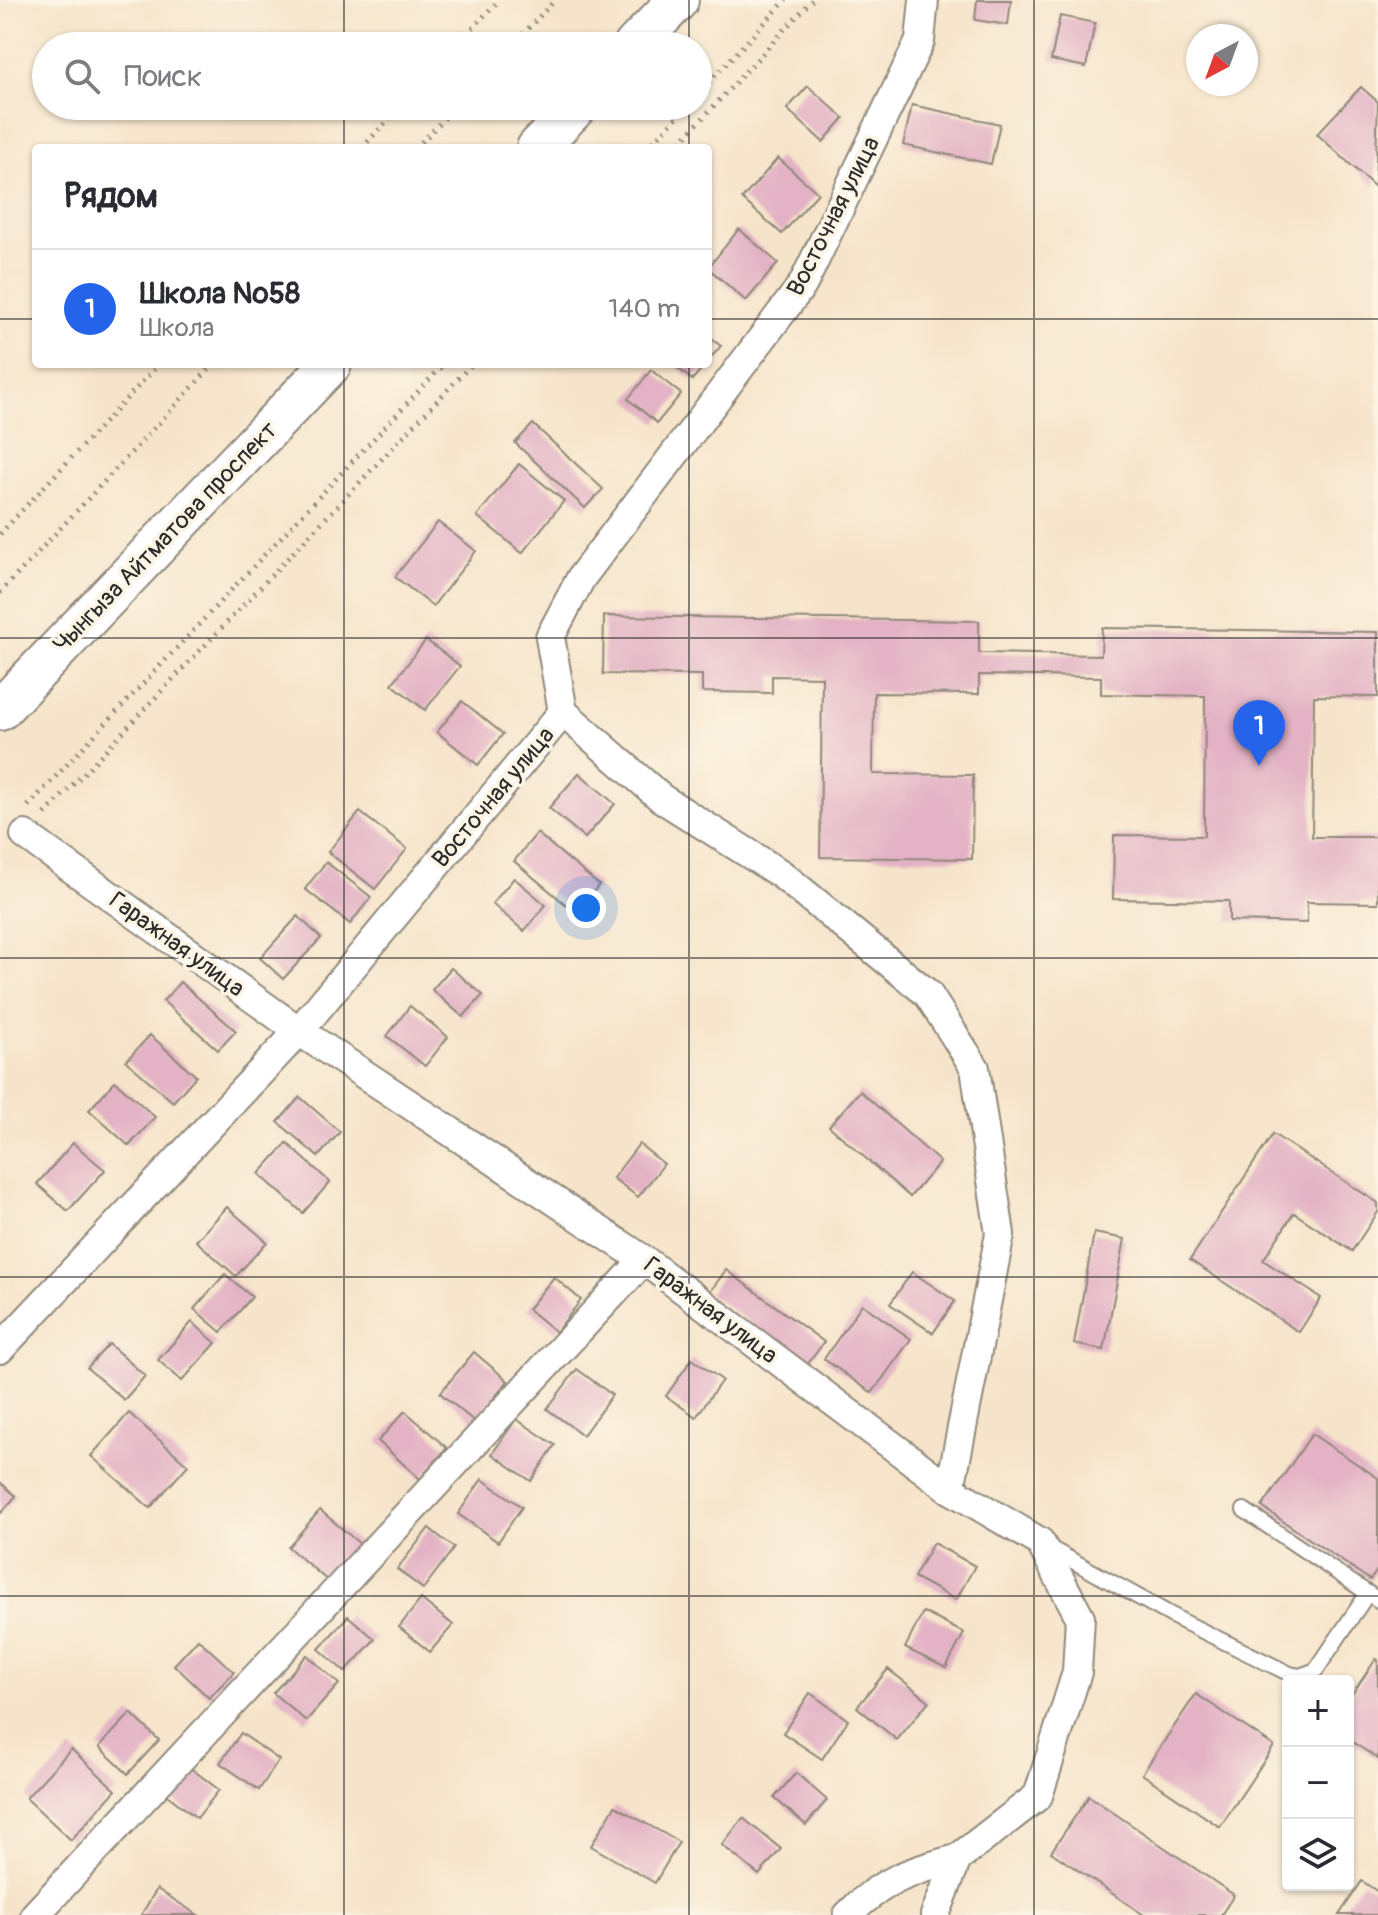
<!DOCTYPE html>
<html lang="ru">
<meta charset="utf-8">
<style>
:root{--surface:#fff;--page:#f2f2f3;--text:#2b2b33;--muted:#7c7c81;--line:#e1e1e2;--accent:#2563eb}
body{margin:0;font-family:Pangolin,sans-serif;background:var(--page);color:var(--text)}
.controls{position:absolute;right:24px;bottom:24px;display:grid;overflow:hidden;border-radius:8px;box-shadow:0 2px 6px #0004}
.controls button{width:72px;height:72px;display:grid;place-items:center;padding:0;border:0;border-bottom:2px solid var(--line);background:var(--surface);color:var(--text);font:40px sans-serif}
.compass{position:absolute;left:1186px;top:24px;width:72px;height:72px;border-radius:50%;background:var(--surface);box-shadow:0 2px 6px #0004;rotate:221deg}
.you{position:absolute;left:586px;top:908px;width:28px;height:28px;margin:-20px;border:6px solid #fff;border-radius:50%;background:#1a73e8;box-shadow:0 0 0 12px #1a73e833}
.badge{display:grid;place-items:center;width:52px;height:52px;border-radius:50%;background:var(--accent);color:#fff;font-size:26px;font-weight:700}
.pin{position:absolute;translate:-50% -66px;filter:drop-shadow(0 2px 4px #0008)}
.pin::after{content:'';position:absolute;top:42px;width:28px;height:24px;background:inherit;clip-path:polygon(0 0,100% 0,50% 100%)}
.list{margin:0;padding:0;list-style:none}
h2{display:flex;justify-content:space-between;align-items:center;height:104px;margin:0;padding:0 32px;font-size:34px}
h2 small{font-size:26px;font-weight:400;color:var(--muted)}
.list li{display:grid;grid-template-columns:52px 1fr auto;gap:24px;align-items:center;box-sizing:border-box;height:120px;padding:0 32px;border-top:2px solid var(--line)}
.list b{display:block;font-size:30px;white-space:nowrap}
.list p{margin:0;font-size:26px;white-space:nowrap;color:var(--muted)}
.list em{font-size:26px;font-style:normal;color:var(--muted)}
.icon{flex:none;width:44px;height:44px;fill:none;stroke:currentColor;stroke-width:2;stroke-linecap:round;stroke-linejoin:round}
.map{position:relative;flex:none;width:1378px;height:1915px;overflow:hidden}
.search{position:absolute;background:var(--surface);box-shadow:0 2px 6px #0004;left:32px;top:32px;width:680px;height:88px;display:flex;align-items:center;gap:20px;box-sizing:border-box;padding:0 28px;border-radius:44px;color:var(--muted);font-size:30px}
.panel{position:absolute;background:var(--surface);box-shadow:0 2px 6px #0004;left:32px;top:144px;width:680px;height:224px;border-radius:8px}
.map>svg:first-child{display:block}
</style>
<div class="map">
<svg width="1378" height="1915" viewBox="0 0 1378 1915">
<rect width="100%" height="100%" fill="#fcf5e5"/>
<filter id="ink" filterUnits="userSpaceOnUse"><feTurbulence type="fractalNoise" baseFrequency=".0125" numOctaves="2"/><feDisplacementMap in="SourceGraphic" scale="16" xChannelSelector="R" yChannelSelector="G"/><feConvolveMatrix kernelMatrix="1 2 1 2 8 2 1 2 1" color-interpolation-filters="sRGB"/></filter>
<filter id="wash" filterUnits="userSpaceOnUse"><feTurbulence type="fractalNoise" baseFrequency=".006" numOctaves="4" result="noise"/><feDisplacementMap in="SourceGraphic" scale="32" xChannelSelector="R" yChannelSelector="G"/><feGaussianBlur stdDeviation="1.8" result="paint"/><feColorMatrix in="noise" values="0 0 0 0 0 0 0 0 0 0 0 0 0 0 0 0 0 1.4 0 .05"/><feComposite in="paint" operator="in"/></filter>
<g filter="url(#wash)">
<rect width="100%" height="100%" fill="#f6e4ca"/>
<g id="blocks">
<g fill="#e3b2c5">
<path d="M977,0H1011L1008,25L975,20Z"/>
<path d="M1060,16L1095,23L1086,67L1051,60Z"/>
<path d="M808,86L844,118L823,142L787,109Z"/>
<path d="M1361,87L1378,102L1375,187L1317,134Z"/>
<path d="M912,105L1000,124L991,164L903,145Z"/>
<path d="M778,158L818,193L782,234L742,199Z"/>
<path d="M739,229L778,263L746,301L708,268Z"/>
<path d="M708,336L721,346L708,361Z"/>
<path d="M673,364H706L692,380Z"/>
<path d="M651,370L681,394L657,423L628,399Z"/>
<path d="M533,424L603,489L585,508L515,443Z"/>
<path d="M519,464L564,501L522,553L477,516Z"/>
<path d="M438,522L476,551L433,606L395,577Z"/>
<path d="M604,616L979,621V653L1101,655L1102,628L1378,632V697L1314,696L1312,837H1378V903L1307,902V923L1229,921V901L1113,899L1114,835L1204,836L1205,696L1101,694V677L979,675V694L874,693L873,774L973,775L972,859L820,857L822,677L772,676V693L702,692V675L603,674Z"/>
<path d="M426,640L460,666L425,710L392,684Z"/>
<path d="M462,701L503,734L478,765L437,732Z"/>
<path d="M579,773L615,804L585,838L549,808Z"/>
<path d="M360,812L407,849L375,889L328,852Z"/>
<path d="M537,833L599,885L576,913L514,861Z"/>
<path d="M326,862L371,897L350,924L305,889Z"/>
<path d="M514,878L546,905L524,931L492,904Z"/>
<path d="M298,916L321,938L283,979L260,958Z"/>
<path d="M451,968L483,995L463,1017L432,990Z"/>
<path d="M180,982L236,1031L218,1050L163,1001Z"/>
<path d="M410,1006L448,1037L425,1066L387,1036Z"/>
<path d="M150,1035L196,1076L173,1102L126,1061Z"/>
<path d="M115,1081L155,1117L129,1146L89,1110Z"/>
<path d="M860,1091L940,1162L910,1197L829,1126Z"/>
<path d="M300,1097L340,1132L318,1157L278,1122Z"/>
<path d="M1273,1134L1378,1203V1212L1352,1251L1294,1213L1263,1260L1321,1298L1299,1332L1190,1260Z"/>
<path d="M73,1143L105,1170L68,1211L37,1184Z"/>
<path d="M287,1143L330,1182L303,1213L259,1174Z"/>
<path d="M639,1144L664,1164L638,1197L613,1178Z"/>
<path d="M227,1207L267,1242L236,1276L196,1241Z"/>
<path d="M1094,1233L1125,1239L1104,1350L1074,1344Z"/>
<path d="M726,1270L824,1342L807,1365L709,1293Z"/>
<path d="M912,1272L955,1301L933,1333L890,1304Z"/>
<path d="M225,1274L252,1297L221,1332L194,1309Z"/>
<path d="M554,1277L581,1300L556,1332L528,1309Z"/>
<path d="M862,1304L911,1339L872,1393L824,1359Z"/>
<path d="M192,1322L216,1343L182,1381L158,1360Z"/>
<path d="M109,1344L145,1376L124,1400L87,1368Z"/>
<path d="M474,1352L508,1381L475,1422L440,1393Z"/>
<path d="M692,1359L722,1380L696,1417L666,1396Z"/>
<path d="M577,1369L612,1395L583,1435L547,1409Z"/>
<path d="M405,1411L447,1448L420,1479L378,1441Z"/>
<path d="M129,1413L188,1465L150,1508L91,1456Z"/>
<path d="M516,1419L555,1445L531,1481L492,1454Z"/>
<path d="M1312,1434L1378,1478V1569L1370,1580L1262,1507Z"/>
<path d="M482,1479L522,1507L498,1542L458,1514Z"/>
<path d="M0,1482L16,1496L0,1514Z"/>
<path d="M320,1510L360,1544L328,1581L288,1547Z"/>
<path d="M429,1528L454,1548L423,1589L397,1569Z"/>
<path d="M933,1543L975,1566L956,1600L914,1577Z"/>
<path d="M421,1599L453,1625L430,1652L399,1627Z"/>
<path d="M923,1612L964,1633L946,1668L905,1648Z"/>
<path d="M348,1616L375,1639L345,1672L319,1649Z"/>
<path d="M198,1639L234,1672L209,1698L174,1665Z"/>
<path d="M307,1655L339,1684L306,1721L273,1693Z"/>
<path d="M1376,1659L1378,1660V1759L1348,1739V1700Z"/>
<path d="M888,1669L929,1701L897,1740L857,1707Z"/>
<path d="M810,1693L848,1720L822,1759L783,1733Z"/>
<path d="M1196,1694L1274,1746L1220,1827L1142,1774Z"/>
<path d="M131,1713L159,1740L128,1774L99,1747Z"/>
<path d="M241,1733L279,1760L259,1790L220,1763Z"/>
<path d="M71,1749L116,1790L71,1840L26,1798Z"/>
<path d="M188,1766L219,1790L197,1818L166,1794Z"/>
<path d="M796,1773L827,1800L806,1825L774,1798Z"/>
<path d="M1089,1796L1234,1895L1221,1915H1144L1051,1852Z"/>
<path d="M615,1806L679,1842L655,1883L591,1846Z"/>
<path d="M743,1818L781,1849L759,1875L722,1845Z"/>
<path d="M1362,1881L1378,1892V1915H1339Z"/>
<path d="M157,1889L198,1915H141Z"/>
</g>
</g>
</g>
<g filter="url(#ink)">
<use href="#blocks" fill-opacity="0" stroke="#90887a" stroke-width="2"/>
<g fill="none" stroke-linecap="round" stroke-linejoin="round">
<g stroke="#90887a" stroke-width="18">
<g id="lane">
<path d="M1244,1510L1378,1600"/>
<path d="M1046,1546L1180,1620L1290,1674L1300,1676L1316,1670L1368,1593"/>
</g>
</g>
<g stroke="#90887a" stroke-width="32">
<g id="street">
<path d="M563,712L661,798L781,874L928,994L975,1068L1000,1234L950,1489"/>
<path d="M25,835L299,1031L644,1260L950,1489L1040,1542L1080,1617L1077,1672L1038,1796L957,1859L935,1915"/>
<path d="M0,1349L299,1031L563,712L550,637L581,578L803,284L920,41L924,0"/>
<path d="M35,1915L644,1260"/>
<path d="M848,1915C880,1881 913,1870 957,1859"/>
</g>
</g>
<g stroke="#90887a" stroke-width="44">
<g id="secondary">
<path d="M634,46L678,0"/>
<path d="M537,148L577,106"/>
<path d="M0,710L331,364"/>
</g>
</g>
<g stroke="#90887a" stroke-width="5" stroke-dasharray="2 6" stroke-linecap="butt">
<path d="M456,46L499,0"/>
<path d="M512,46L555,0"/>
<path d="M698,94L786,0"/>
<path d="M362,148L401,106"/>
<path d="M416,148L456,106"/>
<path d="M648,148L687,106"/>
<path d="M675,148L812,0"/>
<path d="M0,534L159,364"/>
<path d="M0,593L214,364"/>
<path d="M28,806L444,364"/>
<path d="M45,814L472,364"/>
</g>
<use href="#lane" stroke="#fff" stroke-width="14"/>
<use href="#street" stroke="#fff" stroke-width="28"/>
<use href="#secondary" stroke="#fff" stroke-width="40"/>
</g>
</g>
<path fill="none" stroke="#2b2b2b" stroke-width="2" stroke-opacity="0.55" d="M344,0V46M689,0V46M1034,0V1915M344,106V148M689,106V148M0,319H36M708,319H1378M344,364V1915M689,364V1915M0,638H1378M0,958H1378M0,1277H1378M0,1596H1378"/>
<g text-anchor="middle" stroke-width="7" stroke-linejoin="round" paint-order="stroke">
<g font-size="24" fill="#2b2b2b" stroke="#fcf5e5">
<text transform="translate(833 216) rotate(-63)" y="8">Восточная улица</text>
<text transform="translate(165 537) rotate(-46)" y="8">Чынгыза Айтматова проспект</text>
<text transform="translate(493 797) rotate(-50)" y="8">Восточная улица</text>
<text transform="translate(177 944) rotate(36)" y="8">Гаражная улица</text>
<text transform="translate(711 1310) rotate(37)" y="8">Гаражная улица</text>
</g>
</g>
</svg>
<div class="controls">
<button>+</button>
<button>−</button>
<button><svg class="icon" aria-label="layers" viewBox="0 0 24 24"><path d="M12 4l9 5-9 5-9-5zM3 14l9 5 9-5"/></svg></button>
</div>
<svg class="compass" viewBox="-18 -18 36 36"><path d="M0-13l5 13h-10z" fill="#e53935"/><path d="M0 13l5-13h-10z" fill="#7c7c81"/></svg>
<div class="you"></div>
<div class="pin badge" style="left:1259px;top:766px">1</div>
<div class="search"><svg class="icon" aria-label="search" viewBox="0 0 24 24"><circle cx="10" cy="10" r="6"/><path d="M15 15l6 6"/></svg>Поиск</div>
<section class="panel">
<h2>Рядом<small></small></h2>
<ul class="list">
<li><span class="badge">1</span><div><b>Школа №58</b><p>Школа</p></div><em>140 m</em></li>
</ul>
</section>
</div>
